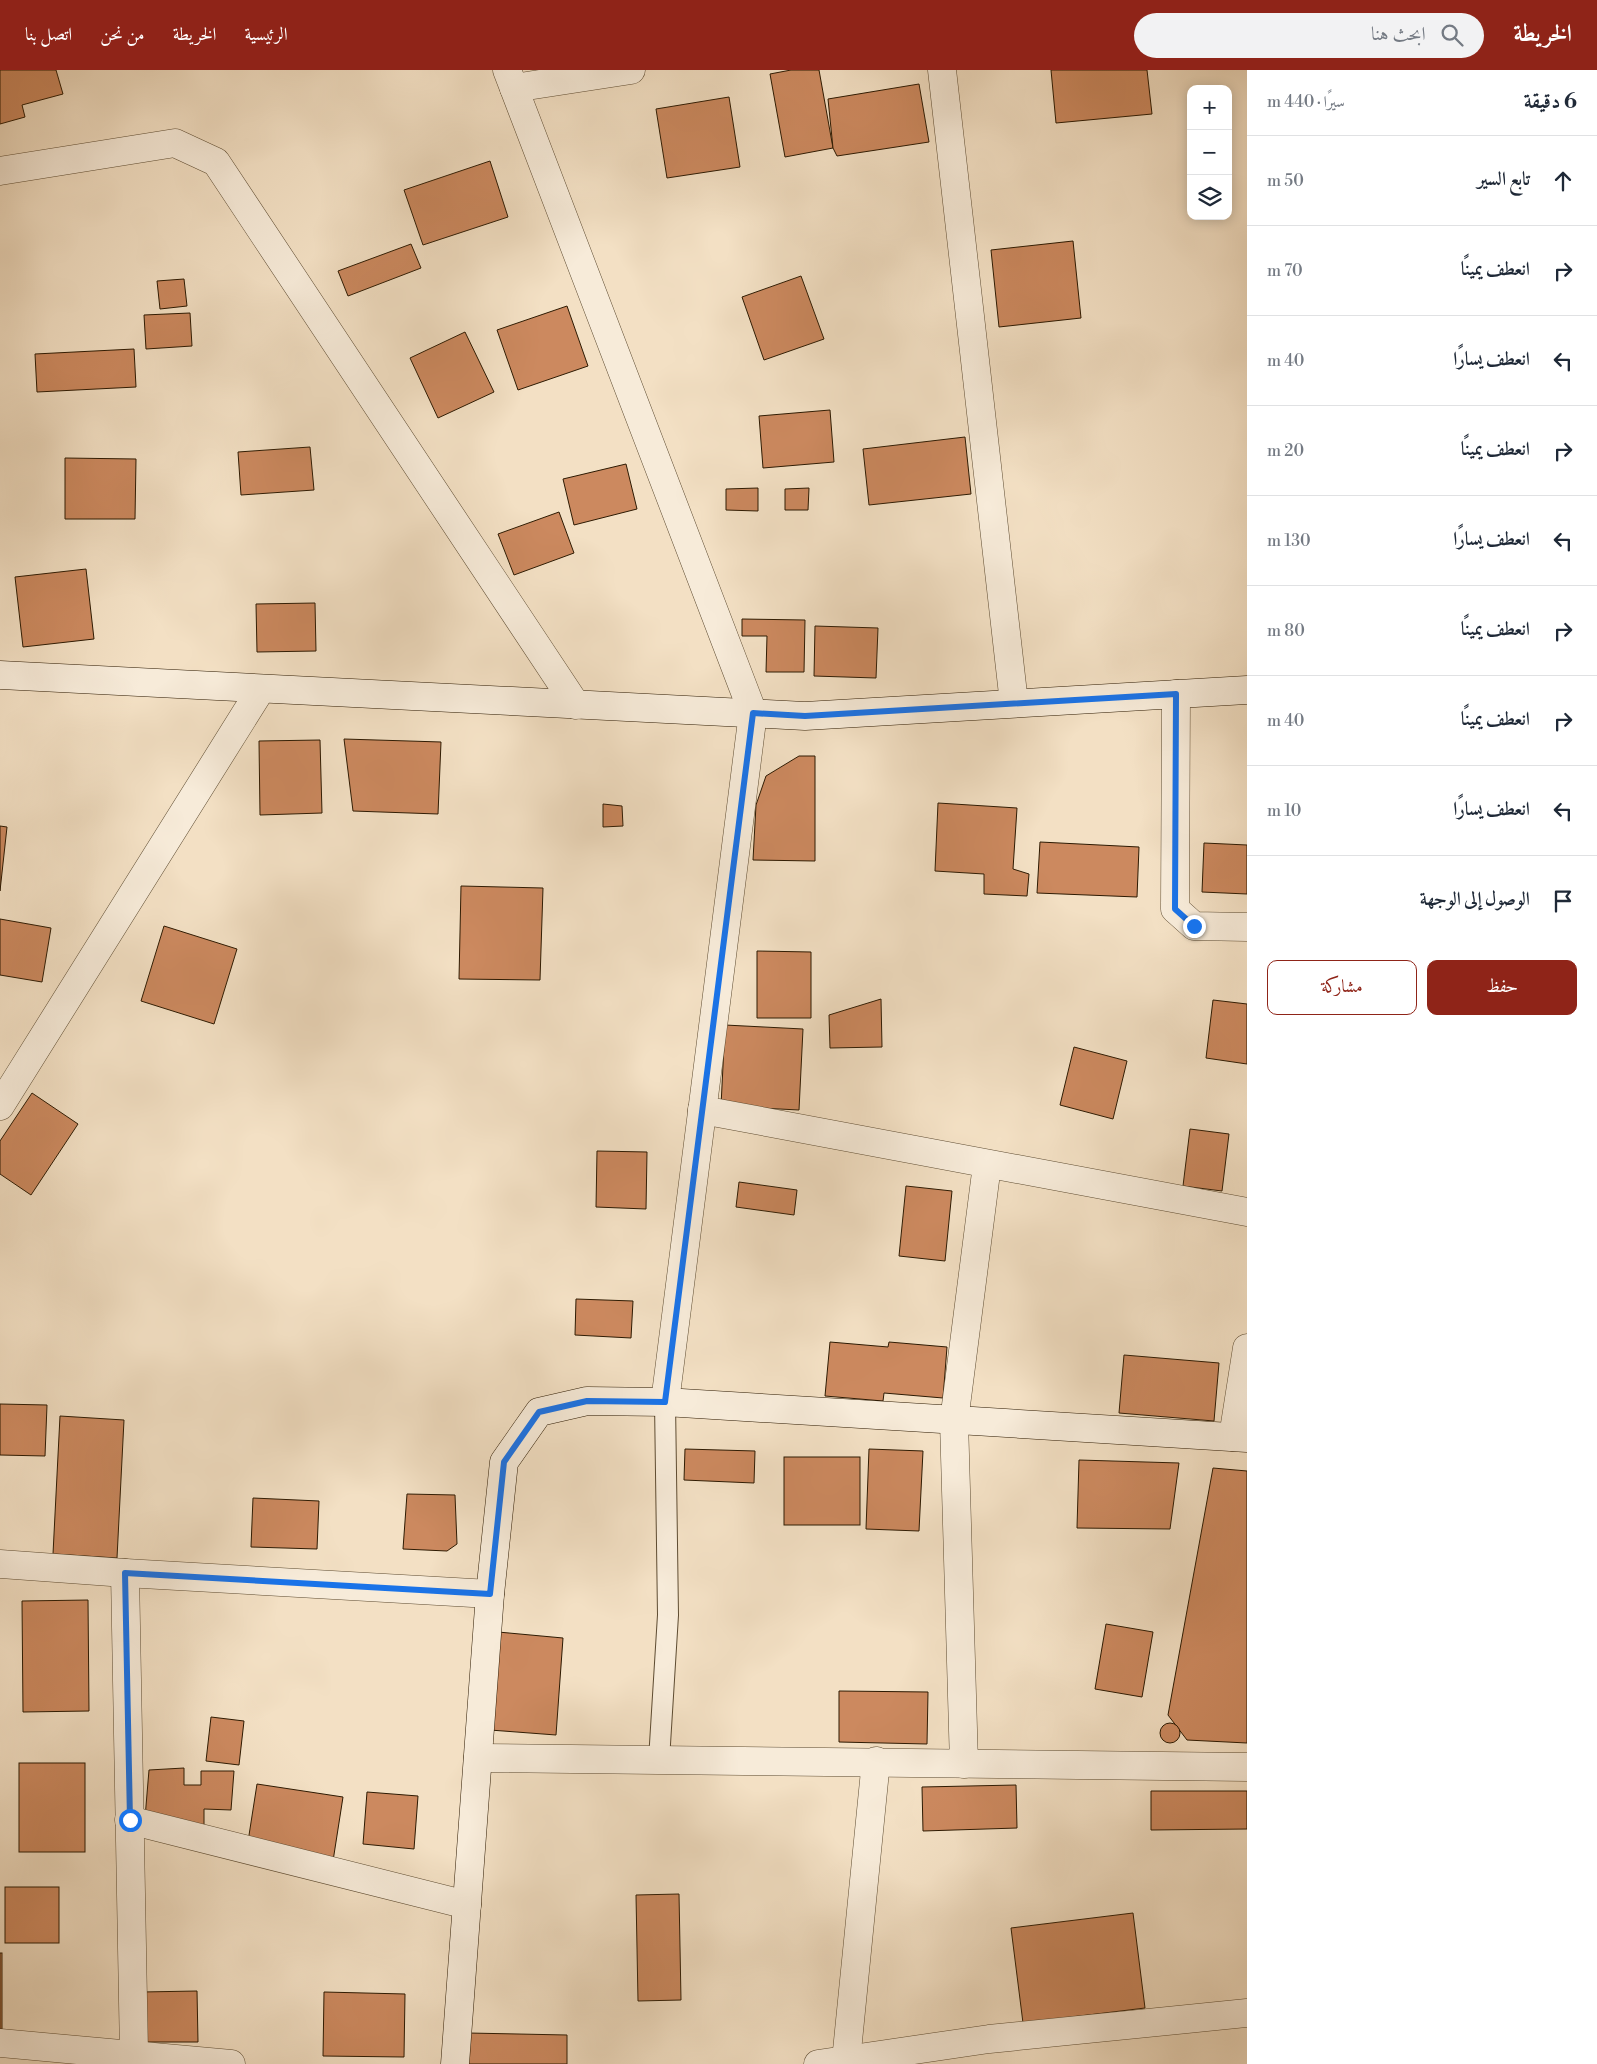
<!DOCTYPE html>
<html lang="ar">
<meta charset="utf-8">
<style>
:root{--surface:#fff;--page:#f2f2f3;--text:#1f2937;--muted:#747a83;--line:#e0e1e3;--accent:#8f2418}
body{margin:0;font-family:"Libre Bodoni",Amiri,serif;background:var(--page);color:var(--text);direction:rtl}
.controls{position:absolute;right:15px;top:15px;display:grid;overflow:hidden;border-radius:10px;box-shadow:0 2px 12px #0003}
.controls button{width:45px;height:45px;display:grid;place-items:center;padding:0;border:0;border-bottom:1px solid var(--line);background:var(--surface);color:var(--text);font:25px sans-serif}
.stop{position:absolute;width:15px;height:15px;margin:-11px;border:4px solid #1a73e8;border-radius:50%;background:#fff}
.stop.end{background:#1a73e8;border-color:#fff;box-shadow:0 1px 5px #0008}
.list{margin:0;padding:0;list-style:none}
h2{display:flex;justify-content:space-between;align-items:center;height:65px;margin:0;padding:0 20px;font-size:21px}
h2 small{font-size:16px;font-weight:400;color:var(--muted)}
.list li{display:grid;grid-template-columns:32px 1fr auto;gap:15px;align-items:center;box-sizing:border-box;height:90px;padding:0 20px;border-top:1px solid var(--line)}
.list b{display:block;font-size:19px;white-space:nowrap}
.list em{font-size:16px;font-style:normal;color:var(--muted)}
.actions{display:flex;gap:10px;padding:15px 20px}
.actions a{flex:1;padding:11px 0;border:1px solid var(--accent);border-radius:10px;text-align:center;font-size:18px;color:var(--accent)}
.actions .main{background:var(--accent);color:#fff}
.icon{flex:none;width:28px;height:28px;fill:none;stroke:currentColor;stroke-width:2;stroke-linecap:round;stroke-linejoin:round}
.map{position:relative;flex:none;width:1247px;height:1994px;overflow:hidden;direction:ltr}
header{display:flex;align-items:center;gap:30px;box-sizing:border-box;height:70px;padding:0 25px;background:var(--accent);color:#fff}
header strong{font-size:24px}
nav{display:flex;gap:28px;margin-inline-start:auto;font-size:18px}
.search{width:350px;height:45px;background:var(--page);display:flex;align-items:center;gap:12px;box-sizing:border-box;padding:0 18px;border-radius:28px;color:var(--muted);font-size:19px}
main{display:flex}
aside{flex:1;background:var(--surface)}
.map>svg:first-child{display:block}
</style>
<header>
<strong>الخريطة</strong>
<div class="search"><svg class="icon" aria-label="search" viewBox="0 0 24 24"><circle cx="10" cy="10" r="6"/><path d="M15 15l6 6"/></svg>ابحث هنا</div>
<nav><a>الرئيسية</a><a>الخريطة</a><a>من نحن</a><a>اتصل بنا</a></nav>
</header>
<main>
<aside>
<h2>6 دقيقة<small>سيرًا · 440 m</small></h2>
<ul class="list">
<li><svg class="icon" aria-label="ahead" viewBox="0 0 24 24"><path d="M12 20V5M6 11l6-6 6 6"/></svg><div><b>تابع السير</b></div><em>50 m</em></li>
<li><svg class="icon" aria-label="right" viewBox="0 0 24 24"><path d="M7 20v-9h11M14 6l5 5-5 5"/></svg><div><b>انعطف يمينًا</b></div><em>70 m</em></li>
<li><svg class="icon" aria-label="left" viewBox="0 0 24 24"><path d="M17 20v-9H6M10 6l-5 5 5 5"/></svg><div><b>انعطف يسارًا</b></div><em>40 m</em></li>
<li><svg class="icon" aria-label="right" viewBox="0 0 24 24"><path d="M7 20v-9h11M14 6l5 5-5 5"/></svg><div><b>انعطف يمينًا</b></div><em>20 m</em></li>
<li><svg class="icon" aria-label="left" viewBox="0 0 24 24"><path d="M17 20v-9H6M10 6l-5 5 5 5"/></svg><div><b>انعطف يسارًا</b></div><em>130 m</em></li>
<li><svg class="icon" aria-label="right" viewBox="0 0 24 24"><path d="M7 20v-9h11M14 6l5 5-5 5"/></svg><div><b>انعطف يمينًا</b></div><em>80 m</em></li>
<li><svg class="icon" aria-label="right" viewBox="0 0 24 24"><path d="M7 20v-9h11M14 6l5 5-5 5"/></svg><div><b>انعطف يمينًا</b></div><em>40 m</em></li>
<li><svg class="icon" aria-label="left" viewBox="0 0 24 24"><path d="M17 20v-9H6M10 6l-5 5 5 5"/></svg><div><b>انعطف يسارًا</b></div><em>10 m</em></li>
<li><svg class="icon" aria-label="arrive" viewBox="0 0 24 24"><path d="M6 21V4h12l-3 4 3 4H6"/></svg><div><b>الوصول إلى الوجهة</b></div></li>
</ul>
<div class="actions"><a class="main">حفظ</a><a>مشاركة</a></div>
</aside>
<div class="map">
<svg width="1247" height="1994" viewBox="0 0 1247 1994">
<rect width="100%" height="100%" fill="#f3e0c4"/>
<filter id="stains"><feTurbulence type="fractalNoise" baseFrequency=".004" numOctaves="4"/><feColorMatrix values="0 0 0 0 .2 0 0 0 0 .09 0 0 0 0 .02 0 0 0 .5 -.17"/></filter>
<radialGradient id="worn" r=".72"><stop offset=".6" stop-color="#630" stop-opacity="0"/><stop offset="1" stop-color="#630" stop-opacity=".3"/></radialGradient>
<g fill="#cc895f" stroke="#2d1a02">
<path d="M0,0H56L63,24L22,35L25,47L0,54Z"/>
<path d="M791,0H819L833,78L785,87L770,4Z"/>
<path d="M1051,0H1147L1152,44L1056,53Z"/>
<path d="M919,14L929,72L837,86L833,78L828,29Z"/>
<path d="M729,27L740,97L667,108L656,39Z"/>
<path d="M490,91L508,147L423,175L404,120Z"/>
<path d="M1073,171L1081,248L999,257L991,180Z"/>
<path d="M411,174L421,198L348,226L338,201Z"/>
<path d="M801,206L824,269L764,290L742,227Z"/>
<path d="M184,209L187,236L160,239L157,211Z"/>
<path d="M567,236L588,296L518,320L497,260Z"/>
<path d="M190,243L192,276L146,279L144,245Z"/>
<path d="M465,262L494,322L438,348L410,288Z"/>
<path d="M134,279L136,317L37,322L35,284Z"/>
<path d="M830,340L834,392L763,398L759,346Z"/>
<path d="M965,367L971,424L869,435L863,379Z"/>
<path d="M310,377L314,420L241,425L238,382Z"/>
<path d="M65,388L136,389L135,449H65Z"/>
<path d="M626,394L637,439L574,455L563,409Z"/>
<path d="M758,418V441L726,440V419Z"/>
<path d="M809,418L808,440H785V419Z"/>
<path d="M559,442L574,483L514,505L498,464Z"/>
<path d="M86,499L94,569L23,577L15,507Z"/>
<path d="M315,533L316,581L257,582L256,534Z"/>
<path d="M742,549L805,550L804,602H766L767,566H742Z"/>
<path d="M815,556L878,558L876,608L814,606Z"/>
<path d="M344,669L441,672L438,744L353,741Z"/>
<path d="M320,670L322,743L260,745L259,671Z"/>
<path d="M799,686H815V791L753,790L756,735L766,706Z"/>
<path d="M938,733L1017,738L1013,799L1029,804L1027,826L984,824V804L935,801Z"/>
<path d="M603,734L622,736L623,756L603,757Z"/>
<path d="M0,756L7,757L0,821Z"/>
<path d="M1040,772L1139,777L1137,827L1037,823Z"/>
<path d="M1204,773L1247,775V824L1202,822Z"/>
<path d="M461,816L543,818L540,910L459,909Z"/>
<path d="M0,849L51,858L42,912L0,905Z"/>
<path d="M164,856L237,879L214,954L141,931Z"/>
<path d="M757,881L811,882V948H757Z"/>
<path d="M881,929L882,977L830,978L829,945Z"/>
<path d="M1213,930L1247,934V994L1206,988Z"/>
<path d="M725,955L803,959L799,1040L721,1036Z"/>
<path d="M1074,977L1127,991L1113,1049L1060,1035Z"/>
<path d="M32,1023L78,1054L31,1125L0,1104V1071Z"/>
<path d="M1190,1059L1229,1064L1222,1121L1183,1116Z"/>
<path d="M597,1081L647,1082L646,1139L596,1137Z"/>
<path d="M739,1112L797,1120L794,1145L736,1137Z"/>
<path d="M906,1116L952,1121L945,1191L899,1186Z"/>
<path d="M576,1229L633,1231L631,1268L575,1265Z"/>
<path d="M830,1272L888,1277L889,1272L947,1277L943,1328L884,1323L883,1331L825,1326Z"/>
<path d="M1124,1285L1219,1293L1214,1351L1119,1343Z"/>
<path d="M0,1334L47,1335L45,1386L0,1385Z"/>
<path d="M60,1346L124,1350L117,1488L53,1484Z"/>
<path d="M685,1379L755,1381L754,1413L684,1410Z"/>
<path d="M869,1379L923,1381L919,1461L866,1459Z"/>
<rect x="784" y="1387" width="76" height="68"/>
<path d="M1079,1390L1179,1393L1170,1459L1077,1458Z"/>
<path d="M1213,1398L1247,1401V1673L1187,1670L1168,1645Z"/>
<path d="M407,1424L455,1425L457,1474L447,1481L403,1479Z"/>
<path d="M253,1428L319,1431L317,1479L251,1477Z"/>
<path d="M88,1530L89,1641L23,1642L22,1531Z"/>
<path d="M1106,1554L1153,1562L1142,1627L1095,1619Z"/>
<path d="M498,1562L563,1568L556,1665L490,1660Z"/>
<path d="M839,1621L928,1622L927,1674L839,1672Z"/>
<path d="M211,1647L244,1651L239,1695L206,1691Z"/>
<circle cx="1170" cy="1663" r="10"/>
<rect x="19" y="1693" width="66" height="89"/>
<path d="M184,1698V1715H201V1701H234L231,1740L204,1739V1762L145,1748L149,1700Z"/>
<path d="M257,1714L343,1727L333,1791L247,1778Z"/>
<path d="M1016,1715L1017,1758L923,1761L922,1717Z"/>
<path d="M1151,1721H1247V1759L1151,1760Z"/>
<path d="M367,1722L418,1726L414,1779L363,1774Z"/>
<rect x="5" y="1817" width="54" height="56"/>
<path d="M679,1824L681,1930L638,1931L636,1825Z"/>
<path d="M1133,1843L1145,1938L1023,1953L1011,1858Z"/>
<rect x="0" y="1883" width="2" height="76"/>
<path d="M197,1921L198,1972H142V1922Z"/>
<path d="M324,1922L405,1924L404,1987L323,1986Z"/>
<path d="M468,1963L567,1965V1994H467Z"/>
</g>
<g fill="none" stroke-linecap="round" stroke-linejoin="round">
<g stroke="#5e4c32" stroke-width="22">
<path id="lane" d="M659,1690L668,1545L665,1332"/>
</g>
<g stroke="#5e4c32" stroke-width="29">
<g id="street">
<path d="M507,0L753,643L665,1332"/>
<path d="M942,0L1014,633"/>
<path d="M514,18L631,0"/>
<path d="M0,101L175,73L216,92L576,635"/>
<path d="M1176,624L1175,839L1194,856L1247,857"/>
<path d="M0,1036L261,619"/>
<path d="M702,1040L1247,1142"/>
<path d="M1233,1367L1247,1278"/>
<path d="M0,1494L125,1503L490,1524"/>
<path d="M125,1503L134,1984"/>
<path d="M478,1688L1247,1697"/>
<path d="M964,1694L954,1351L987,1095"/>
<path d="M129,1750L467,1835"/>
<path d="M0,1973L231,1994"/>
<path d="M846,1991L876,1691"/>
<path d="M818,1994L989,1969L1247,1943"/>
</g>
</g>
<g stroke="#2d1a02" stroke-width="29">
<g id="secondary">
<path d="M0,605L805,646L1247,620"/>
<path d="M455,1994L490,1524L504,1392L539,1342L587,1331L665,1332L1247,1368"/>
</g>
</g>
<use href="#lane" stroke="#f7ebd9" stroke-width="20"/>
<use href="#street" stroke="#f7ebd9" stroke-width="28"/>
<use href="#secondary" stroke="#f7ebd9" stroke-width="28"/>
</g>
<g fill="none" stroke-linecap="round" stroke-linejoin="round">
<path stroke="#1a73e8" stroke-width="6" d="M130,1750L125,1503L490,1524L504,1392L539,1342L587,1331L665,1332L753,643L805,646L1176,624L1175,839L1194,856"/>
</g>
<rect width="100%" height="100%" filter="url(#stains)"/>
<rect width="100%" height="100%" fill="url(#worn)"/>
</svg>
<div class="controls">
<button>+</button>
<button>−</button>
<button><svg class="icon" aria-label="layers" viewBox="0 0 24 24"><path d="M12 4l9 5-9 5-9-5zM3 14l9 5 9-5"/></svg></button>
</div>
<div class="stop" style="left:130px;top:1750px"></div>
<div class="stop end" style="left:1194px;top:856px"></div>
</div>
</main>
